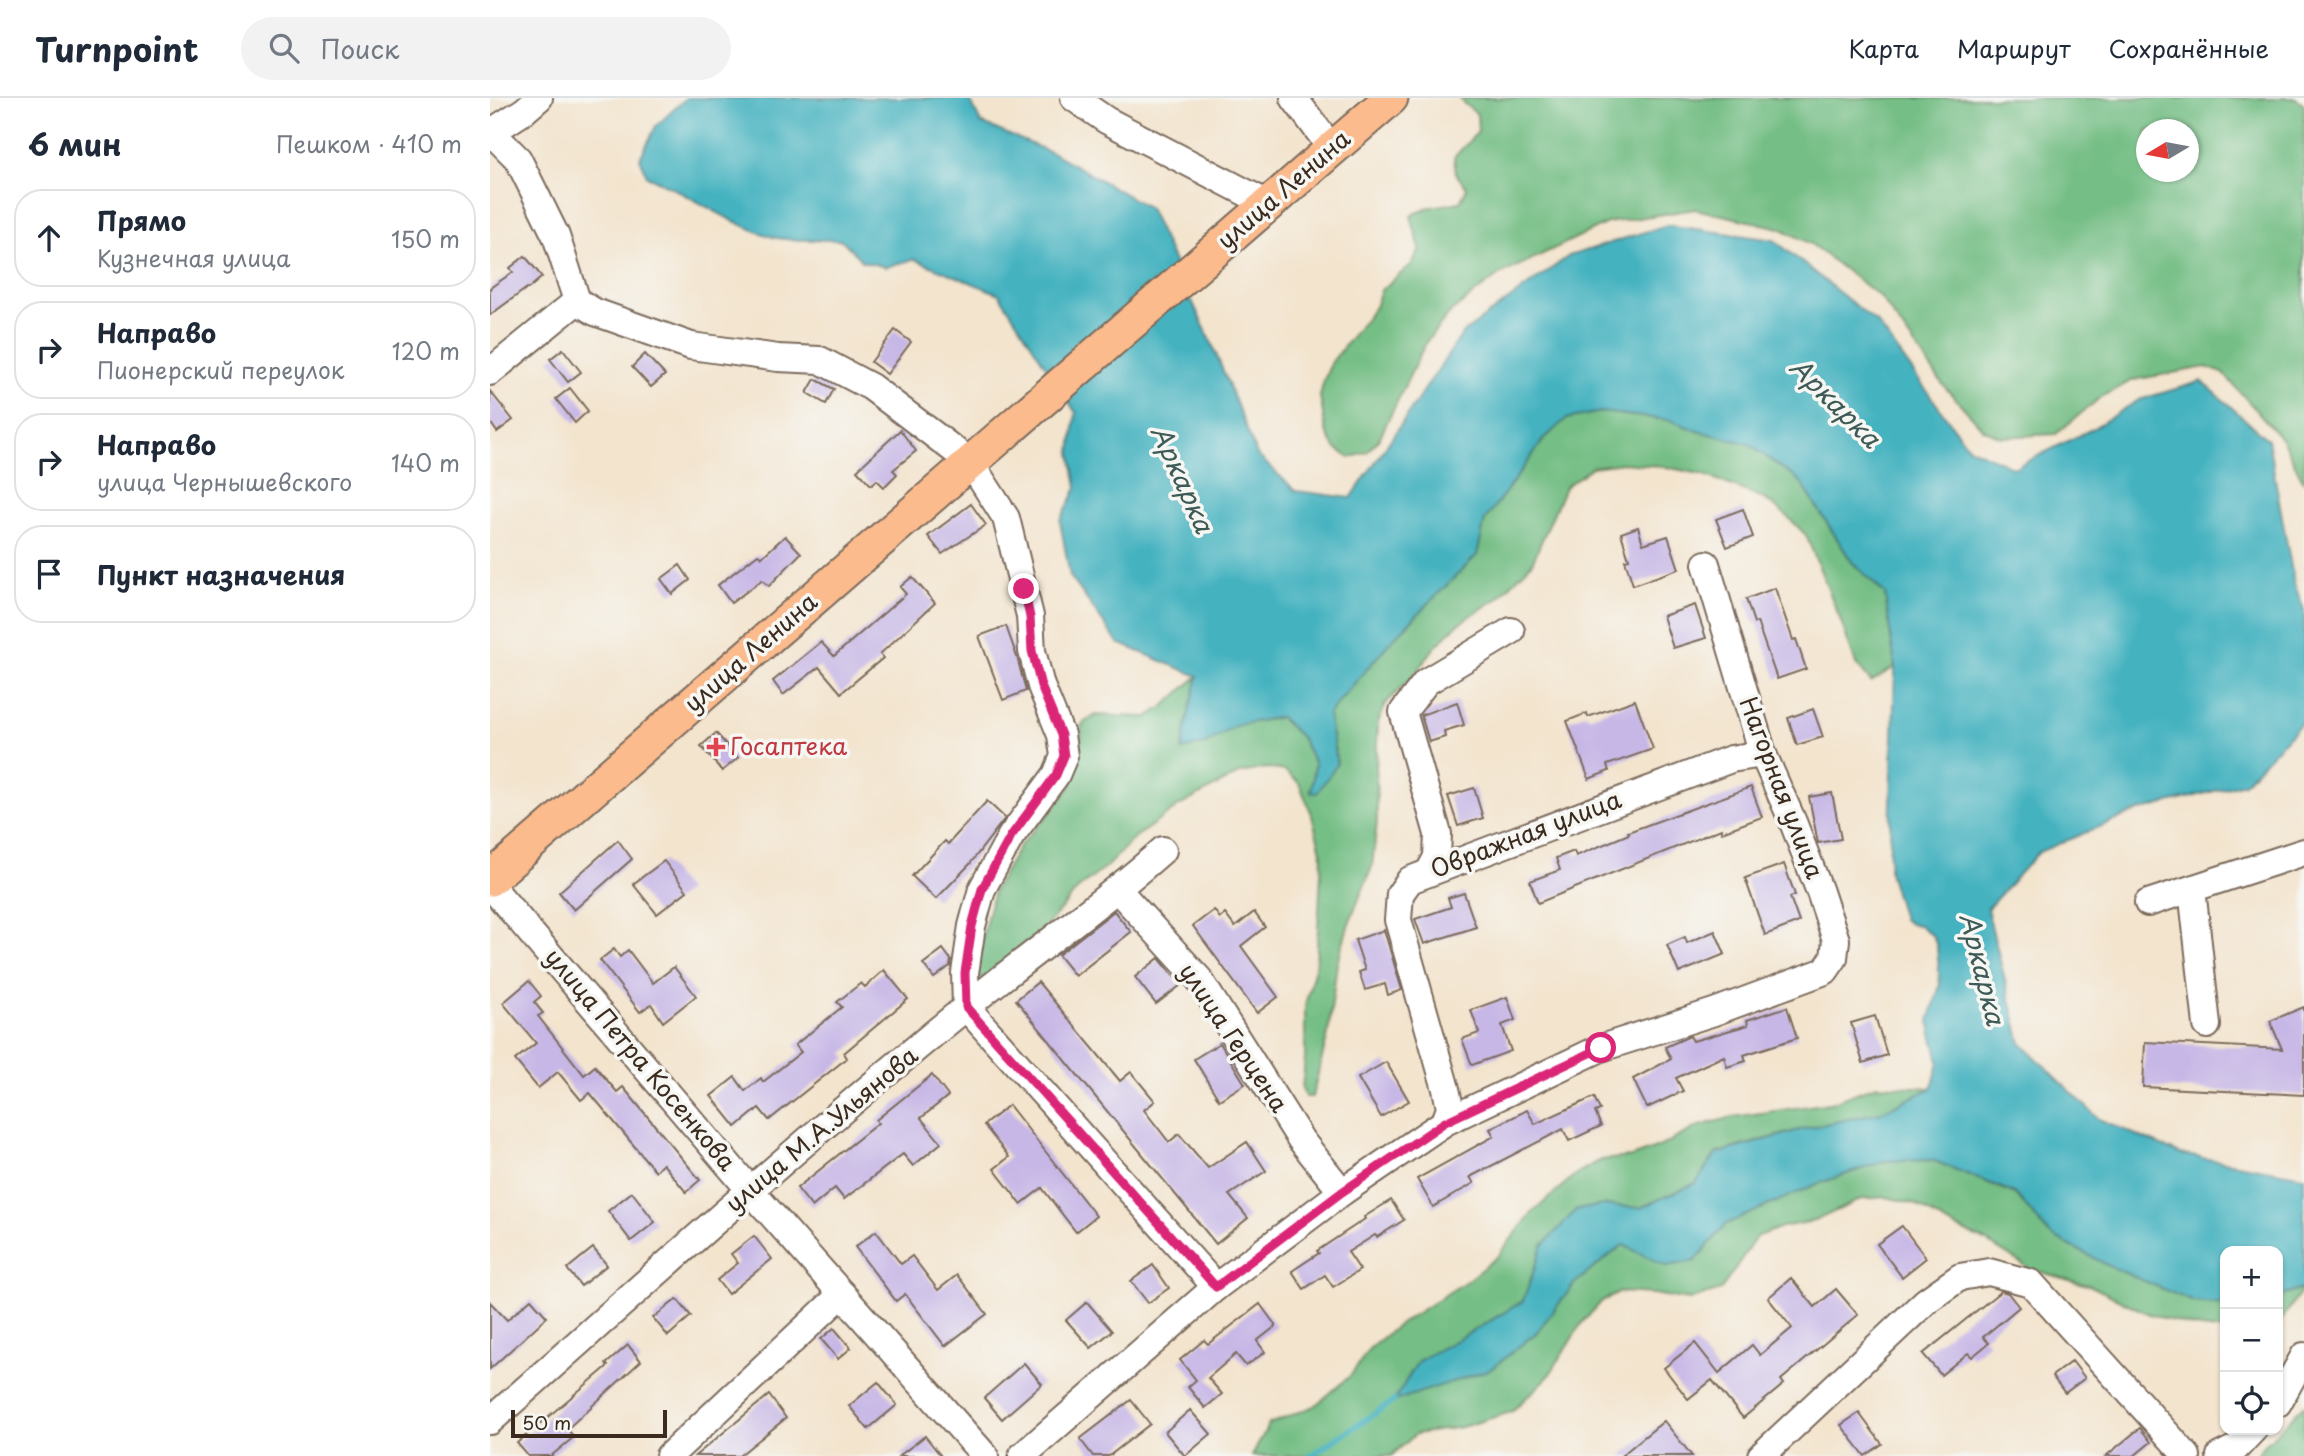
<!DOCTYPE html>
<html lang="ru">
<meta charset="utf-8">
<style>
:root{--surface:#fff;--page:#f2f2f3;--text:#1f2937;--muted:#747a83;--line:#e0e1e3}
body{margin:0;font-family:"Playpen Sans",sans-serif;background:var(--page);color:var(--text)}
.controls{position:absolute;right:21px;bottom:21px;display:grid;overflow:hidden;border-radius:14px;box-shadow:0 2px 5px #0004}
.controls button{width:63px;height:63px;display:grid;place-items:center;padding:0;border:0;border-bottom:2px solid var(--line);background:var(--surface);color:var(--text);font:35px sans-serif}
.compass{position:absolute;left:1646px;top:21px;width:63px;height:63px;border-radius:50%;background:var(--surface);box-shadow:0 2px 5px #0004;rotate:260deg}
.scale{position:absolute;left:21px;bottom:18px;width:156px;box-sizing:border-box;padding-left:7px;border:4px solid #3b2a1e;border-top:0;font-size:19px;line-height:24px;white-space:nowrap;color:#3b2a1e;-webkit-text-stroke:5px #f6f6f2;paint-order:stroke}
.stop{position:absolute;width:21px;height:21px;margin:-16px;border:5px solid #db2777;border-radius:50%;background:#fff}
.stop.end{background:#db2777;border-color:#fff;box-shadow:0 2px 7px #0008}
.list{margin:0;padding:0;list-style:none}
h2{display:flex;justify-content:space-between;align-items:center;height:91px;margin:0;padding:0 28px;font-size:30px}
h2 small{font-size:23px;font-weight:400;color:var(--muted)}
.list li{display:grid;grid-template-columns:46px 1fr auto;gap:21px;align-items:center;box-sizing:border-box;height:98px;margin:0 14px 14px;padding:0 14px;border:2px solid var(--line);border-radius:28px}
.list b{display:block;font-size:26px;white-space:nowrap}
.list p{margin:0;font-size:23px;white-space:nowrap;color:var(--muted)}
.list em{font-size:23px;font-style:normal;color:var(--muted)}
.icon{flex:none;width:38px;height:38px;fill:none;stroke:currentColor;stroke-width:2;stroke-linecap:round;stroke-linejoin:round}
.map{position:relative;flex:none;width:1814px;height:1358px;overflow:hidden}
header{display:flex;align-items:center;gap:42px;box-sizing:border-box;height:98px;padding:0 35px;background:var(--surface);border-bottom:2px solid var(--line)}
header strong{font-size:33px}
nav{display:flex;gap:38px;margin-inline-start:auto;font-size:24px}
.search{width:490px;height:63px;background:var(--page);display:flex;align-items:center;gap:18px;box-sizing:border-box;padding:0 24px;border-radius:38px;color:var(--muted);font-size:26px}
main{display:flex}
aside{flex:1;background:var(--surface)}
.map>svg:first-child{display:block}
</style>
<header>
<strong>Turnpoint</strong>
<div class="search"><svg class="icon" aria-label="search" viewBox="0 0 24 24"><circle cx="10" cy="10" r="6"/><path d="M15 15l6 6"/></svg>Поиск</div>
<nav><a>Карта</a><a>Маршрут</a><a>Сохранённые</a></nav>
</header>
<main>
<aside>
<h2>6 мин<small>Пешком · 410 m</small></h2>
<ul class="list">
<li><svg class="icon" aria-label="ahead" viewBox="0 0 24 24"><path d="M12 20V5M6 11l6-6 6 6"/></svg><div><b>Прямо</b><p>Кузнечная улица</p></div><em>150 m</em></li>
<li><svg class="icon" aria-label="right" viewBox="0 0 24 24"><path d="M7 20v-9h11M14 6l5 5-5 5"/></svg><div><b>Направо</b><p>Пионерский переулок</p></div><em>120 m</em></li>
<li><svg class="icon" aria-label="right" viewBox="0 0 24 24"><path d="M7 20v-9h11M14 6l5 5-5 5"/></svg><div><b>Направо</b><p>улица Чернышевского</p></div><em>140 m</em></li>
<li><svg class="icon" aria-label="arrive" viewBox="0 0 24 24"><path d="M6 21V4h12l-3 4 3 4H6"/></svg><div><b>Пункт назначения</b></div></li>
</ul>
</aside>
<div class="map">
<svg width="1814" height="1358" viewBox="0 0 1814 1358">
<rect width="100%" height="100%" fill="#f6f6f2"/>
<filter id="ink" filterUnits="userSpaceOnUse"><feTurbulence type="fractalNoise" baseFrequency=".0143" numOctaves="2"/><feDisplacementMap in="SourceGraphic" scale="14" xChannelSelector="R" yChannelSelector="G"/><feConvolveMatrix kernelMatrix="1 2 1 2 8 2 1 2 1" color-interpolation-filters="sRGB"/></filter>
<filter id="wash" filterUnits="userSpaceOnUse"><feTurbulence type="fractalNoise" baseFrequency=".00686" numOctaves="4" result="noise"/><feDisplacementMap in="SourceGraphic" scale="28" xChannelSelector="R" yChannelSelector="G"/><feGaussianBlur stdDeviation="1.57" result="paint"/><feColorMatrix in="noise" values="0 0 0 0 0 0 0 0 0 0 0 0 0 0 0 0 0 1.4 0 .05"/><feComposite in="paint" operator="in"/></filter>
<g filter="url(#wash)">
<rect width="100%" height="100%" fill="#f3e4ce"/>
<g fill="#74be85" stroke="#587452" stroke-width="2" fill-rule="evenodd">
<path d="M970,0H1806L1814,6V385L1792,341L1733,275L1716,269L1643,282L1611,299L1566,336L1511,339L1493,331L1454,288L1390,199L1321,146L1290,130L1205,111L1117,125L1009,177L961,214L936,244L889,341L877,354L860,360L845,350L836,334L830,298L834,282L841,265L885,209L891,192L921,167L930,151L921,118L936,110L970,104L977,90L966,76L964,59L988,34L987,16L972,4ZM1657,32H1699V74H1657Z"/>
<path d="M1111,314L1180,322L1208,333L1259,346L1311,384L1362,464L1395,496L1405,569L1381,584L1366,566L1349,518L1316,437L1296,417L1275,401L1215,377L1171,368L1133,365L1102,369L1075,389L1042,465L1008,500L968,526L945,549L925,576L895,606L888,625L886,672L887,723L882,769L859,825L847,865L838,936L822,999H815L812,990L815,961V907L826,866L832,757L821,714L809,685L795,673L777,670L750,675L689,708L644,740L617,768L588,791L546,840L491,881L483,876L504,792L530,747L559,716L582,687L588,662L592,626L605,617L657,619L673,609L708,578L697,622L715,646L747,627L790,619L811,639L825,666L821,694L847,665L838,616L899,545L987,457L995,422L1055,340L1075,321Z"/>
<path d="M1387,987L1442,990L1391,1014L1313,1031L1226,1055L1206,1085L1150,1110L1114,1107L1053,1147L1033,1203L985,1232L1046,1235L1085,1185L1133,1146L1176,1168L1205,1163L1235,1126L1327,1086L1395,1063L1442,1062L1525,1096L1560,1137L1619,1168L1704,1204L1735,1207V1233L1704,1229L1659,1216L1601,1188L1540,1171L1497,1144L1456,1125L1425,1106L1396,1099L1372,1101L1324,1123L1292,1129L1266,1139L1231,1192L1199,1202L1163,1196L1130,1194L1112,1203L1091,1226L1058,1279L1021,1314L972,1329L926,1336L901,1358H762L779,1326L825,1308L861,1277L879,1251L907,1228L975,1184L1007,1159L1041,1116L1087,1075L1111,1062L1141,1059L1169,1049L1209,1028L1243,1019L1340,1005Z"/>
<path d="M1814,1190L1792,1221L1788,1222V1199Z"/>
<path d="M1814,1307V1358H1767L1771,1350Z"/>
</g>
<path fill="#44b2c0" stroke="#406e6f" stroke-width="2" d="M196,0H479L491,25L565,56L659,110L722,246L767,357L806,393L861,400L973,235L1079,158L1177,127L1284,142L1387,225L1478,349L1524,370L1600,332L1649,302L1712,283L1778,342L1804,485L1814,512V622L1754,685L1645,714L1549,754L1497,811L1531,945L1609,1021L1690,1056L1814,1078V1190L1788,1199V1153H1735V1207L1704,1204L1619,1168L1560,1137L1525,1095L1442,1062L1395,1063L1327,1086L1236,1126L1205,1163L1176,1168L1133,1147L1085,1185L1046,1235L1001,1271L904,1303L928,1263L985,1232L1033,1203L1053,1147L1086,1112L1114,1107L1150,1110L1206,1085L1226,1056L1313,1031L1391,1014L1442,990L1449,964L1439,923L1450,887L1447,848L1443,838L1429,827L1420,826L1413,821L1399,774L1405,569L1395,496L1362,464L1311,384L1259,346L1208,333L1180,322L1111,314L1076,321L1055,340L995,422L987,457L899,545L838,616L847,666L827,695L821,694L825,666L811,639L790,619L747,627L715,646L692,652L697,622L708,578L628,545L580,478L570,423L587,390L581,354L586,315L509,196L424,161L396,169L372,163L352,142C334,141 300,144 283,139C237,125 200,96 157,78L150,60L166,28Z"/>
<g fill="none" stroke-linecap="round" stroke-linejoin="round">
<path stroke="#44b2c0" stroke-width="6" d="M820,1358L904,1303"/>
</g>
<g id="blocks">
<g fill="#c7b7e6">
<path d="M35,158L52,179L38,191L37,190L0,217V190L23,174L20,170Z"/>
<path d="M405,232L421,244L397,276L381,264Z"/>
<path d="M73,251L91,274L78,284L60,261Z"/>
<path d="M155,256L175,277L161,289L142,269Z"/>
<path d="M325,281L344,291L336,306L317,295Z"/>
<path d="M80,290L98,313L85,325L66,301Z"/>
<path d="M0,293L23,322L7,334L0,324Z"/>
<path d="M410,332L426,353L403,372L407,376L394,389L387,382L381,387L367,372Z"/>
<path d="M481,406L496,427L452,456L438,438Z"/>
<path d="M1253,411L1263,439L1237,449L1226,421Z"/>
<path d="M1148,429L1153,446L1178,438L1189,471L1143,487L1135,462L1139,461L1131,435Z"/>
<path d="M295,438L311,455L279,488L272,482L241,505L228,487L268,456L272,459Z"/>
<path d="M190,467L200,482L182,496L171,481Z"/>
<path d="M422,479L445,505L390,556L393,560L351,595L329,569L293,597L283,583L331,544L344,558L416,496L410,489Z"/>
<path d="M1285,490L1303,542L1306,541L1316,571L1287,581L1267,524L1264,525L1256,501Z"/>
<path d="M1205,507L1216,540L1183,550L1173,518Z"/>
<path d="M516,528L527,559L536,593L513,602L489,538Z"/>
<path d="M1145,602L1163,651L1117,667L1119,673L1099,681L1077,623L1097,615L1098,619Z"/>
<path d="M967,604L974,627L954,633L955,639L939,644L931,617Z"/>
<path d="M1323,611L1333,639L1307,647L1298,620Z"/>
<path d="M226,635L248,660L232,673L211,648Z"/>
<path d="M1261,689L1272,719L1232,734L1231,731L1048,805L1040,783L1070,772L1066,760L1084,753L1086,758L1139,736L1138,734Z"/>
<path d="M984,690L993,720L968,728L958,698Z"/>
<path d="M1342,695L1351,741L1328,745L1319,699Z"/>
<path d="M497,703L515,720L479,767L446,801L422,778L455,743L458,746Z"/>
<path d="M128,742L142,761L84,812L69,794Z"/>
<path d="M174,763L197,793L167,816L143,786Z"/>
<path d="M1294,766L1305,797L1300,799L1309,824L1275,837L1255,780Z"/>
<path d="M974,795L986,829L934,846L925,821L961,809L958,800Z"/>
<path d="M724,812L730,820L735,816L745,829L764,814L775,829L751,848L788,899L767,915L703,828Z"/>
<path d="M624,813L641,834L585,878L568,857Z"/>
<path d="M894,832L912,892L898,897L895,886L875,892L869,874L875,872L865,842Z"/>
<path d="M1225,833L1235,856L1189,875L1177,847L1195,839L1197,845Z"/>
<path d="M124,851L130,859L138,852L163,885L184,869L206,898L173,924L161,906L150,914L110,862Z"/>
<path d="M453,851L461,862L460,868L444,880L433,866Z"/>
<path d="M669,860L691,887L666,906L645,879Z"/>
<path d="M394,872L418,901L354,955L357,960L279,1022L269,1010L246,1029L221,998L245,979L255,993L271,980L273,984L311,954L305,947L352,909L347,904L371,885L375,889Z"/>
<path d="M39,883L51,898L44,904L53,915L48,918L94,977L105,968L127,994L133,989L210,1082L196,1094L173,1066L165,1073L100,995L91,1002L68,974L48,990L25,962L46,945L13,905Z"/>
<path d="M548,884L630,983L641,974L665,1003L654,1012L679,1044L689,1036L718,1070L757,1044L776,1073L739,1097L758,1120L726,1146L526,902Z"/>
<path d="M1017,899L1025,922L1012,927L1021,953L982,967L972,941L989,935L981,912Z"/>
<path d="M1297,909L1307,940L1254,957L1256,963L1237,969L1234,958L1186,980L1193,993L1157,1010L1143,981L1181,961L1175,949L1200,938L1203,943L1258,927L1257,922Z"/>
<path d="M1814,909V997L1653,989L1655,944L1792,951L1780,923Z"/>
<path d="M1385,918L1397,957L1373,965L1361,925Z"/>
<path d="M730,945L755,986L729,1002L704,961Z"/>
<path d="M896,964L919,1003L891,1019L868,980Z"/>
<path d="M442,977L458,998L431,1020L451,1045L423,1068L413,1056L354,1101L345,1090L322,1109L307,1090L388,1025L386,1022Z"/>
<path d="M1104,999L1110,1012L1105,1014L1111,1028L1079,1043L1073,1031L980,1079L984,1085L943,1109L927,1081L1004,1038L1000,1031L1037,1012L1045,1026Z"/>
<path d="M519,1007L606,1118L586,1134L552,1090L531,1106L504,1071L519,1059L494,1027Z"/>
<path d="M142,1094L165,1124L141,1143L118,1113Z"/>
<path d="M901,1102L914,1122L887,1139L885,1137L858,1154L870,1172L843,1189L835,1177L814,1191L802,1173L829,1155L827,1153L875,1121L874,1119Z"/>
<path d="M1412,1128L1436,1160L1412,1179L1387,1146Z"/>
<path d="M386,1133L411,1166L422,1158L448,1192L467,1177L497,1216L455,1248L415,1196L406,1203L365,1149Z"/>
<path d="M264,1138L282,1161L238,1196L227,1182L248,1165L241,1156Z"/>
<path d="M103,1150L117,1167L91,1188L77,1171Z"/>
<path d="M663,1167L679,1190L658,1205L641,1183Z"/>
<path d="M1301,1180L1325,1209L1346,1191L1368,1217L1291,1282L1294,1286L1253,1320L1222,1282L1198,1301L1174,1270L1205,1245L1229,1275L1262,1247L1270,1257L1302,1230L1278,1200Z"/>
<path d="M1511,1193L1518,1195L1529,1209L1493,1239L1499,1245L1482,1259L1478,1255L1451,1277L1433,1256Z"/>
<path d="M41,1201L57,1219L0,1271V1204L17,1222Z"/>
<path d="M187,1201L201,1218L178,1238L163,1220Z"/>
<path d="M597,1204L622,1233L601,1250L576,1222Z"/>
<path d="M770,1206L786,1228L767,1243L775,1254L756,1268L746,1256L718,1280L732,1296L715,1310L698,1289L706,1282L690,1262L714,1242L718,1246Z"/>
<path d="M344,1230L361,1250L348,1261L331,1241Z"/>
<path d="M138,1247L151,1263L77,1331L84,1339L61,1358H38L27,1345L118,1268L116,1266Z"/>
<path d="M1582,1263L1595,1280L1575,1295L1562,1278Z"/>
<path d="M534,1265L552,1286L512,1321L494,1300Z"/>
<path d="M388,1284L407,1307L378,1331L359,1308Z"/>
<path d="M279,1297L296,1320L249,1358H205Z"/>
<path d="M641,1302L660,1326L619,1358H603L590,1341Z"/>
<path d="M700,1312L721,1336L695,1358L675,1334Z"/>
<path d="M1369,1315L1392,1346L1375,1358L1351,1327Z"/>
<path d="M1174,1323L1202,1358H1131L1149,1343Z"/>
<path d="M1650,1330L1661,1344L1644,1358H1616Z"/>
<path d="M435,1338L451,1358H409Z"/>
</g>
</g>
</g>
<g filter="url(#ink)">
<use href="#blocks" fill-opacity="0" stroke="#7b6b5c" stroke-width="2"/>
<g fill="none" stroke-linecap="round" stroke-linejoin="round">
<g stroke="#7b6b5c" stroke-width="30">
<g id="minor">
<path d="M584,0L616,22L778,106"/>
<path d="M804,0L842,51"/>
<path d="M0,35L34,13L49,0"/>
<path d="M0,37L8,41L28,61L66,138L87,203L105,214L201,248L288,260L330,262L381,289L480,364L516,420L540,518L542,553L551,588L571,637L574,658L566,677L521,738L492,791L482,828L475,875L476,909L726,1189"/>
<path d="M0,274L87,203"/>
<path d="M939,774L947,759L948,736L913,614L936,584L1021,533"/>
<path d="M0,787L260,1092L495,1358"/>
<path d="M1702,791L1717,927"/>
<path d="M628,792L709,881L811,1042L852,1094"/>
<path d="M1658,805L1814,754"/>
<path d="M955,1024L960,1010L956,991L908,822L910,796L920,782L1241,661L1273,656"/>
<path d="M1788,1305L1814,1258"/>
<path d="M0,1323C157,1184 312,1043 475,910C540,856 610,808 673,752"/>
<path d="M179,1358L352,1196"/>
<path d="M532,1358L726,1189L852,1094L955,1024L1111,950L1224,914L1335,873L1344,860L1346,842L1330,794L1303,724L1273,656L1216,466"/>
<path d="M1271,1358L1436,1203L1470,1179L1499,1174L1541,1185L1697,1358"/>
<path d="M1730,1358L1746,1350L1763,1332"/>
</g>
</g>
<g stroke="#7b6b5c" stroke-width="37">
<path id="major" d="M0,781L901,0"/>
</g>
<use href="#minor" stroke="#fff" stroke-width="26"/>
<use href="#major" stroke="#fbbb8d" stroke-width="33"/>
</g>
</g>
<g fill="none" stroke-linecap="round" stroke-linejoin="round" filter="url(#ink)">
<path stroke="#db2777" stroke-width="9" d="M534,491L540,519L542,553L551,588L571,637L574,658L566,677L521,738L492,791L482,828L475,875L476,909L726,1189L852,1094L955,1024L1111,950"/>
</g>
<path fill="#e0444e" stroke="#f6f6f2" stroke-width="2.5" d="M222.5 638.5h7v7h7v7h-7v7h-7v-7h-7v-7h7z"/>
<g text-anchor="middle" stroke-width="7" stroke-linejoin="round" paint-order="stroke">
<g font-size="24" fill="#3b2a1e" stroke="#f6f6f2">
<text transform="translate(794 92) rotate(-41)" y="8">улица Ленина</text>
<text transform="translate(261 555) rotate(-41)" y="8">улица Ленина</text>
<text transform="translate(1291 690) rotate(69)" y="8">Нагорная улица</text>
<text transform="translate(1036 737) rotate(-21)" y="8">Овражная улица</text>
<text transform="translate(743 940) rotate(56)" y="8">улица Герцена</text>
<text transform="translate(150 962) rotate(50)" y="8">улица Петра Косенкова</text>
<text transform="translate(332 1032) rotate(-40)" y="8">улица М.А.Ульянова</text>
</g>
<g font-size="24" fill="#be3a42" stroke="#f6f6f2" text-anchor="start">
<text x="240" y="657">Госаптека</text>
</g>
<g font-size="26" font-style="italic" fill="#3e5a57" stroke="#f6f6f2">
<text transform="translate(1345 305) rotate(45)" y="9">Аркарка</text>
<text transform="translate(692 381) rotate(66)" y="9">Аркарка</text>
<text transform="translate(1492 871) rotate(76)" y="9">Аркарка</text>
</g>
</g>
</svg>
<div class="controls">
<button>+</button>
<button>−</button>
<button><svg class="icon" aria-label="locate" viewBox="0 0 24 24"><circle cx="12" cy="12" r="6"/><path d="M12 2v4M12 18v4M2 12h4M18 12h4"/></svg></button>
</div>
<svg class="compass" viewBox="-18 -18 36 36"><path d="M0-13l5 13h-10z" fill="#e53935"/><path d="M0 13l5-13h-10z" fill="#747a83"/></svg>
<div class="scale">50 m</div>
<div class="stop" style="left:1111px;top:950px"></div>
<div class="stop end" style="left:534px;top:491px"></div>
</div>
</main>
